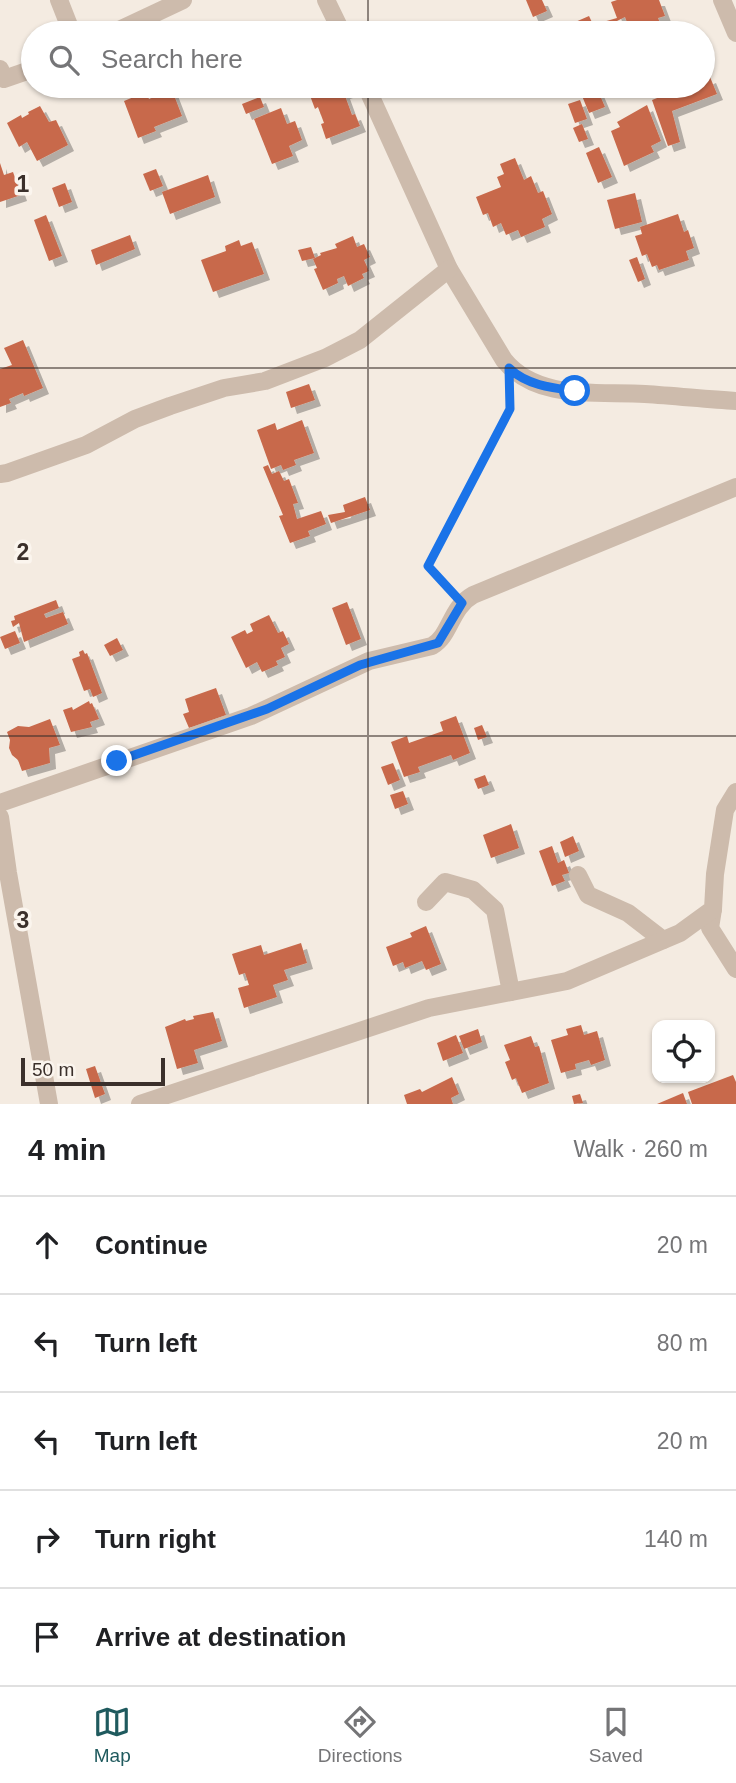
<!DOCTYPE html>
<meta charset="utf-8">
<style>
:root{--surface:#fff;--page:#f2f2f2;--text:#202124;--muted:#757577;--line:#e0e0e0;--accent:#1f5a5e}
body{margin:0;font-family:Helvetica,sans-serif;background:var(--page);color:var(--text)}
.controls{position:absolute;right:21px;bottom:21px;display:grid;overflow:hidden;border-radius:14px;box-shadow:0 2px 5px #0004}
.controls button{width:63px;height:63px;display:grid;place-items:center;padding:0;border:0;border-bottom:2px solid var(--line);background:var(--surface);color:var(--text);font:35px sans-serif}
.scale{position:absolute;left:21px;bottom:18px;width:144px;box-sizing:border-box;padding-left:7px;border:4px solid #3b302b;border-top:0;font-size:19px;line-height:24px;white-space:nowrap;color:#3b302b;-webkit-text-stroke:5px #fbf5ee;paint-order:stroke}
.stop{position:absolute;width:21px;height:21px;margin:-16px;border:5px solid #1a73e8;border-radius:50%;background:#fff}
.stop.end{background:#1a73e8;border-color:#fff;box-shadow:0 2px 7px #0008}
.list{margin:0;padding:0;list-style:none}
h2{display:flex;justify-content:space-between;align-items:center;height:91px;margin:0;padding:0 28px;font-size:30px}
h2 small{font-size:23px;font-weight:400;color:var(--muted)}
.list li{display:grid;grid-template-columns:46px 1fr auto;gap:21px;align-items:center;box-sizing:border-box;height:98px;padding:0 28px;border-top:2px solid var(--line)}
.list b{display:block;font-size:26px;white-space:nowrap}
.list em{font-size:23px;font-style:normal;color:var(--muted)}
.icon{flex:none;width:38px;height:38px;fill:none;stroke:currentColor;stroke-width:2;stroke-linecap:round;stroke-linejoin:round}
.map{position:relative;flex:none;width:736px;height:1104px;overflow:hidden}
.search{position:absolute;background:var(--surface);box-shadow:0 2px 5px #0004;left:21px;right:21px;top:21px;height:77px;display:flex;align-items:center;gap:18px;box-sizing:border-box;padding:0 24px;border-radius:38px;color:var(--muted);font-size:26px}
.sheet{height:581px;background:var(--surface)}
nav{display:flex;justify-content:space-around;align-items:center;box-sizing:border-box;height:98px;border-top:2px solid var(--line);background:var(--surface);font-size:19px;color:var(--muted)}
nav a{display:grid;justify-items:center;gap:4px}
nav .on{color:var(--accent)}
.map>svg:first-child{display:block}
</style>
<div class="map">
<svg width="736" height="1104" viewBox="0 0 736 1104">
<defs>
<filter id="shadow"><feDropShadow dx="6" dy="6" stdDeviation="0" flood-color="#0004"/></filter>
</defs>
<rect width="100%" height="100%" fill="#f4ebe1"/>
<g fill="#c8694b" filter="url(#shadow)">
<path d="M526,0H542L547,11L533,17Z"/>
<path d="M617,0H659L665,16L658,18L662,28L654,32V33H631L625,17L617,21L621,32L607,33L603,22L617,18L611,2Z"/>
<path d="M589,16L597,33H550Z"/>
<path d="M710,77L717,94L672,111L680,142L668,146L652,100L688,86H703V80Z"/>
<path d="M328,86H345L347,92L344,93L352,115L355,114L360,126L326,139L321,124L324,123L318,107L315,109L309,93Z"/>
<path d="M562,86H596L605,107L589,113L578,86L564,92Z"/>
<path d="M172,90L182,116L154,127L156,131L138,138L124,101L146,92L149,99Z"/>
<path d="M260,97L264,107L246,114L242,104Z"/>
<path d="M580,100L587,119L575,123L568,104Z"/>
<path d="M647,105L661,141L651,146L654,152L624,166L611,131L620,127L617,122Z"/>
<path d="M40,106L49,122L56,120L68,145L37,161L27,142L19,147L7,123L21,115L22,118L29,114L28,112Z"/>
<path d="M281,108L287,124L295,121L302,140L289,146L293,156L272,164L254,119Z"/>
<path d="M582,124L588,139L579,142L573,128Z"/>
<path d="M599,147L612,177L598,183L586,153Z"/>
<path d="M515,158L524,180L531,176L538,193L543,191L552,214L542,219L545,227L521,237L518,230L506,235L501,223L493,227L488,213L483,215L476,197L501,187L497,177L504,174L500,164Z"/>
<path d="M0,163L4,175L13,172L21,195L0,202Z"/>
<path d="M156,169L163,186L150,191L143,174Z"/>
<path d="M208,175L215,197L170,214L162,192Z"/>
<path d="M65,183L72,202L59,207L52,188Z"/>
<path d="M635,193L642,222L615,229L607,200Z"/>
<path d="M678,214L684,232L688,230L694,248L686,251L689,260L659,270L657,265L652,267L647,254L642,256L635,236L642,234L640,227Z"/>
<path d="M46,215L62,256L49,261L34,220Z"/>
<path d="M130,235L135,249L96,265L91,250Z"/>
<path d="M353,236L357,247L364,244L370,257L364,260L369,271L362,274L364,278L348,286L344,276L337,279L338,283L323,290L314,269L317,268L313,259L321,255L320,253L337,248L335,244Z"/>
<path d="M239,240L241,246L252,242L264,274L213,292L201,260L226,251L225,246Z"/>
<path d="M311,247L315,258L302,261L298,250Z"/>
<path d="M637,257L645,279L638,282L629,260Z"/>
<path d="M23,340L43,388L24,396L23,393L9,399L11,403L0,407V369L12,365L4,348Z"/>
<path d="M309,384L315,400L291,408L286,392Z"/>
<path d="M302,420L314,453L294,460L296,465L283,470L281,465L271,469L257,430L275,423L277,430Z"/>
<path d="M268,465L272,474L279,471L284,481L289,479L298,503L293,504L297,519L321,511L326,524L308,531L310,536L290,543L279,516L283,515L263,467Z"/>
<path d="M365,497L370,510L331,523L328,515L345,512L343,505Z"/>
<path d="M56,600L59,608L44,614L46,618L63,612L68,624L24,642L19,623L13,627L11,621L15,620L14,616Z"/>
<path d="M347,602L361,639L346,645L332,608Z"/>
<path d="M269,615L278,633L283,631L289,644L281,648L285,657L276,661L278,665L262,672L257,662L246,668L231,637L245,630L247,634L253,631L250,624Z"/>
<path d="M15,631L20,643L5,649L0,637Z"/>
<path d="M117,638L123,650L110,656L104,645Z"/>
<path d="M83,650L85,654L87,653L102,693L93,697L90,689L84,691L72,659L80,656L79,652Z"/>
<path d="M216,688L226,715L189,728L183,714L189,712L185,699Z"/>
<path d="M89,701L90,704L92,703L99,719L90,722L92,727L71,732L63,710L72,707L73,710Z"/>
<path d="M456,716L470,753L453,760L451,755L418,767L420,772L404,777L391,742L407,736L409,743L443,731L440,722Z"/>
<path d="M50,719L60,745L49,748L50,763L22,771L18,760L12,755L9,748L10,740L7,732L18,726L29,727Z"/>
<path d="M482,725L487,737L478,740L474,728Z"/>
<path d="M393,763L400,780L388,785L381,767Z"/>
<path d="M485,775L489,785L478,789L474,779Z"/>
<path d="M403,791L408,804L395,809L390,795Z"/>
<path d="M511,824L519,848L491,858L483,835Z"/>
<path d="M573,836L579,851L565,857L560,842Z"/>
<path d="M552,846L558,863L564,860L569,873L562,875L565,881L552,886L539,851Z"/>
<path d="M426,926L441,964L426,970L422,961L405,968L403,962L393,966L386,947L412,937L410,933Z"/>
<path d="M301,943L307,963L284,970L288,980L273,985L277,997L244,1008L238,988L249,985L245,973L239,975L232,954L261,945L264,955Z"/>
<path d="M213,1012L222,1041L194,1050L198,1063L177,1069L165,1027L185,1019L186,1021L194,1019L193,1016Z"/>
<path d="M581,1025L584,1035L597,1031L605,1060L591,1065L589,1060L575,1064L576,1069L561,1073L551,1040L568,1035L566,1029Z"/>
<path d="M478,1029L482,1042L464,1049L459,1036Z"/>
<path d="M456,1035L463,1053L443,1061L437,1043Z"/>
<path d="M531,1036L535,1047L539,1046L549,1083L522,1093L516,1078L512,1080L505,1062L510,1060L504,1045Z"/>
<path d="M95,1066L105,1094L95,1098L86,1069Z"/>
<path d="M733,1075L736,1082V1104H692L688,1092Z"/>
<path d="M452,1077L459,1094L451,1098L453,1104H407L404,1095L420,1089L422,1092Z"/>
<path d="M683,1093L687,1104H657Z"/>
<path d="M580,1094L583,1103L574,1104L572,1096Z"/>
</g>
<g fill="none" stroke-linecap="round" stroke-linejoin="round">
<path stroke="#b9a596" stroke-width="3.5" stroke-dasharray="3.5 3.5" stroke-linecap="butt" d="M451,592L428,566L510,409V391"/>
<g stroke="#cdbbac" stroke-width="18">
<path d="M59,0L72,33"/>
<path d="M326,0L342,33"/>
<path d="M722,0L736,33"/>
<path d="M113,33L183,0"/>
<path d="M0,69L4,79L33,69"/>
<path d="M366,86L449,269L504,360C537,401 598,391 645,394C675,396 706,399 736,401"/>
<path d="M0,474L7,473L86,445L135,419L170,406L224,388L265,381L325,358L360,340L449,269"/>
<path d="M0,803L251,716L369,661L432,646C451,635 450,608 473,595L736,487"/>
<path d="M0,817L8,873L49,1104"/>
<path d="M578,875L588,895L628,913L663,940"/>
<path d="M426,902L445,882L473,890L495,910L511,992"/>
<path d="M713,909L710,928L736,969"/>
<path d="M140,1104L429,1008L567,981L680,933L713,909L715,874L725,810L736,792"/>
</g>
</g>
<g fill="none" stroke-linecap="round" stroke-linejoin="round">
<path stroke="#1a73e8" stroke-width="9" d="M117,761L267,709L360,665L438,643L462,603L428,566L510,409L509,368C526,385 552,388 575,391"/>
</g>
<path fill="none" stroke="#3b302b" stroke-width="2" stroke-opacity="0.55" d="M368,0V33M368,86V1104M0,368H736M0,736H736"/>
<g font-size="23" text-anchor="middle" font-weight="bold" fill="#3b302b" stroke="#fbf5ee" stroke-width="7" stroke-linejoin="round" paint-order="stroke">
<text x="23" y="192">1</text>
<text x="23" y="560">2</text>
<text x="23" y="928">3</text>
</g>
</svg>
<div class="controls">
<button><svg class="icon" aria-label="locate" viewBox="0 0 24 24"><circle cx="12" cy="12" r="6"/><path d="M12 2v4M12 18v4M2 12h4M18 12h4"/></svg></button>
</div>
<div class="scale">50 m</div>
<div class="stop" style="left:575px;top:391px"></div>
<div class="stop end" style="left:117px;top:761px"></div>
<div class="search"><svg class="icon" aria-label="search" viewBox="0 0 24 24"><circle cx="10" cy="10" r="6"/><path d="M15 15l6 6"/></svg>Search here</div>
</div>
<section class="sheet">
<h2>4 min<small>Walk · 260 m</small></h2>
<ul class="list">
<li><svg class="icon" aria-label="ahead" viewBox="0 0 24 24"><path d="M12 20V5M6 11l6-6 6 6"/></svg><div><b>Continue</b></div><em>20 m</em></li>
<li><svg class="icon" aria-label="left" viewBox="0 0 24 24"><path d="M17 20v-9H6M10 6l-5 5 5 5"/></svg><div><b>Turn left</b></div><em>80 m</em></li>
<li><svg class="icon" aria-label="left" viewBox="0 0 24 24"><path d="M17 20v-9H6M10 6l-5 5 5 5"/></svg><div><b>Turn left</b></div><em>20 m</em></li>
<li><svg class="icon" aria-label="right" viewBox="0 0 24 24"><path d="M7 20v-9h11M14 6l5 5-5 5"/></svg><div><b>Turn right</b></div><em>140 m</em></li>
<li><svg class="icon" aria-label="arrive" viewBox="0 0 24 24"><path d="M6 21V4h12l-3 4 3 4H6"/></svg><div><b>Arrive at destination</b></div></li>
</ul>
</section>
<nav>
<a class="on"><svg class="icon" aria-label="map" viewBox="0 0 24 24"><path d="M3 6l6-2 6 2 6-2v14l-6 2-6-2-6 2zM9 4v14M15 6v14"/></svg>Map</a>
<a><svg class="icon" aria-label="directions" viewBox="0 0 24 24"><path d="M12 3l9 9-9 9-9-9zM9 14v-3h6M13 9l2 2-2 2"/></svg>Directions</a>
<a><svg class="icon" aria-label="saved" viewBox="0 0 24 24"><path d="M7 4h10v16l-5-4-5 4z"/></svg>Saved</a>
</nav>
